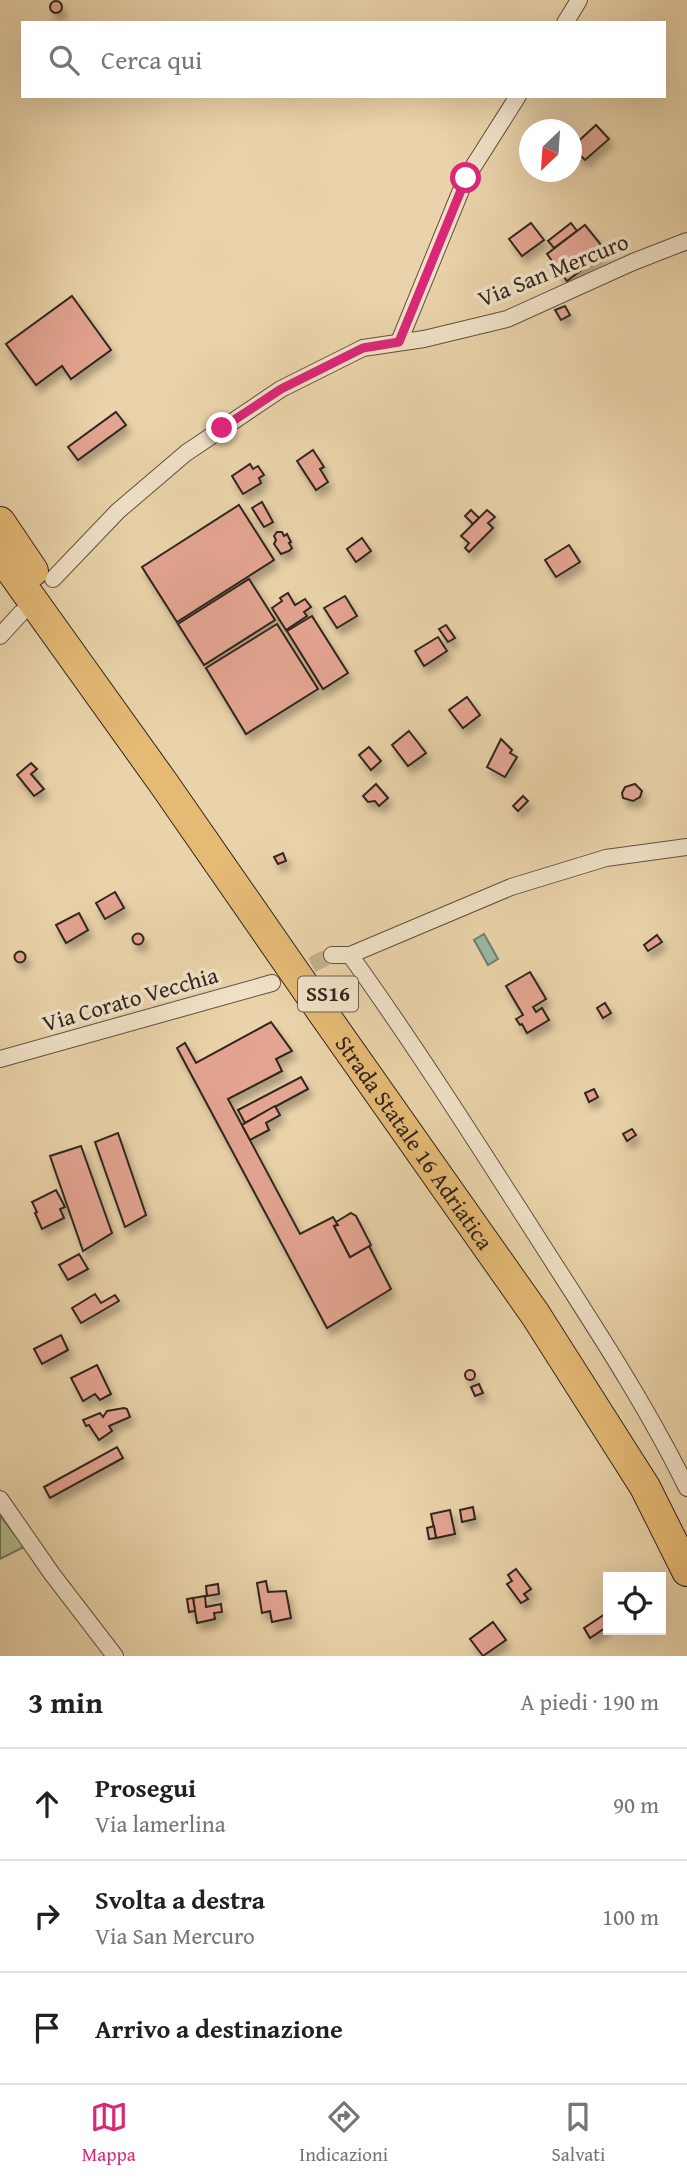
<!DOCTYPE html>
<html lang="it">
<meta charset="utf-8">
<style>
:root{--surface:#fff;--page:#f2f2f2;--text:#202124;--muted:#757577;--line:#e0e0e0;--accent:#db2777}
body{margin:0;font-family:"Gentium Book Plus",serif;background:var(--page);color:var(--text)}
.controls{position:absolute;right:21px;bottom:21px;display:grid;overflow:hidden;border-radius:0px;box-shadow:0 7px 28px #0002}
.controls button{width:63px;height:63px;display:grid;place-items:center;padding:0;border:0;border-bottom:2px solid var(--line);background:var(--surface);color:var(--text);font:35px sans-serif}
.compass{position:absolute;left:519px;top:119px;width:63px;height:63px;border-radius:50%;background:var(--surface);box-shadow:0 7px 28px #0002;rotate:205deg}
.stop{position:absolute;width:21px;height:21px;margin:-16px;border:5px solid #db2777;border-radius:50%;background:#fff}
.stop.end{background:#db2777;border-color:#fff;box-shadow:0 2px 7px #0008}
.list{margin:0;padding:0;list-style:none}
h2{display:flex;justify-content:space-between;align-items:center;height:91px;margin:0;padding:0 28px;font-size:30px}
h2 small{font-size:23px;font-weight:400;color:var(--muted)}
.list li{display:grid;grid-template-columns:46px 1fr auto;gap:21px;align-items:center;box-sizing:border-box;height:112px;padding:0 28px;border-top:2px solid var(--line)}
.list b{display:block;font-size:26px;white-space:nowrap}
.list p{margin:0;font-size:23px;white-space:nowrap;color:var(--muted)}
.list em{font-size:23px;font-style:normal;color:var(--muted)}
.icon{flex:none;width:38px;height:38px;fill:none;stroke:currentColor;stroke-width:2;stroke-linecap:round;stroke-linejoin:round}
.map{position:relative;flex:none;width:687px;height:1656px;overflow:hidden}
.search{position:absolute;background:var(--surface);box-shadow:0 7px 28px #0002;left:21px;right:21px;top:21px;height:77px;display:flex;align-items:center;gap:18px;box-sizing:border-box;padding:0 24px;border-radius:0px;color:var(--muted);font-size:26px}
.sheet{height:427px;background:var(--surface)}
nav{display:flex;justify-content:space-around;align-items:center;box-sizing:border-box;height:98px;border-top:2px solid var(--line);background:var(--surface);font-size:19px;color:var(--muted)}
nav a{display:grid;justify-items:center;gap:4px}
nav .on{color:var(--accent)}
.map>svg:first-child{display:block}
</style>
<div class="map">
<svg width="687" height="1656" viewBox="0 0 687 1656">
<defs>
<filter id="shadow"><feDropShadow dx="4" dy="7" stdDeviation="3.5" flood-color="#0004"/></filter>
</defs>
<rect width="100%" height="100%" fill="#ead3aa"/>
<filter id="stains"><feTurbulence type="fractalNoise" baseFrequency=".00286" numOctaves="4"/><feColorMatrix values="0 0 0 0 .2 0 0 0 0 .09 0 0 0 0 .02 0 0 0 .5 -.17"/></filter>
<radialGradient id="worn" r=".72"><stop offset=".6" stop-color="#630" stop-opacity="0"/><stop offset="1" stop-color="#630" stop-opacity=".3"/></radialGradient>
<path fill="#b2be8c" stroke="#727256" stroke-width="2" d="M0,1515L24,1547L0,1559Z"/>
<path fill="#99b9a4" stroke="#707e6f" stroke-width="2" d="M484,934L498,959L488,965L474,940Z"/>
<g fill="#e3a491" stroke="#32251f" stroke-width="2" filter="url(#shadow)">
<circle cx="56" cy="7" r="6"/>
<path d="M596,125L609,139L585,160L572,147Z"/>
<path d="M531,223L544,240L522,256L509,239Z"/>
<path d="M571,223L577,231L554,248L548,241Z"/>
<path d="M585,225L606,251L567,281L547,254Z"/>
<path d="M72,296L111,350L71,379L62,366L36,385L6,344Z"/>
<path d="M565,306L570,315L561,320L555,310Z"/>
<path d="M116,412L126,425L78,460L68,447Z"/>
<path d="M313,450L324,467L320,469L328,482L316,490L297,461Z"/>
<path d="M250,464L253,469L258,466L264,475L259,478L261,483L243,494L232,476Z"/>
<path d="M262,502L273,522L264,527L252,508Z"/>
<path d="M239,505L274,560L177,622L142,567Z"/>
<path d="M471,510L479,518L473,524L465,516Z"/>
<path d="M487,510L495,517L488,523L493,528L469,552L465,548L469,543L461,536Z"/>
<path d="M277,532H282L284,536L287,534L291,542L289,543L292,548L289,551L281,554L274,544L276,540L274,536Z"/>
<path d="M362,538L371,551L356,562L347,549Z"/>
<path d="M569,545L580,562L556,577L545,560Z"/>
<path d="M249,579L275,620L204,665L178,624Z"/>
<path d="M288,593L295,605L305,599L311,607L304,612L307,616L286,630L272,608L282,601L280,598Z"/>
<path d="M345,596L357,616L337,628L324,608Z"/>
<path d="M312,616L348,673L323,689L287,631Z"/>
<path d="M277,624L318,689L246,734L206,668Z"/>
<path d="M446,625L455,638L448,642L439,629Z"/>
<path d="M438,637L447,651L424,666L415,651Z"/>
<path d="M467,697L480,715L463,728L449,710Z"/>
<path d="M409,731L426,753L408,766L392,745Z"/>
<path d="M501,739L512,750L510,753L517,757L505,777L487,767Z"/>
<path d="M369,747L381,761L371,770L359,755Z"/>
<path d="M31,763L37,769L31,774L44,789L34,796L17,775Z"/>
<path d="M376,784L388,798L379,806L375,801L368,802L363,796Z"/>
<path d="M635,784L642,791L640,797L633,801L623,798L622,793L625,787Z"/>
<path d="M523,796L528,801L518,811L513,806Z"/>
<path d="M283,853L286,861L278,864L274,857Z"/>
<path d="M115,892L124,908L105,919L96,903Z"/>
<path d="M79,913L88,930L66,943L56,925Z"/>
<circle cx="138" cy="939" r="5.5"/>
<path d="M657,935L662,942L648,951L644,945Z"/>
<circle cx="20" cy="957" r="5.5"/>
<path d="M530,972L546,999L533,1007L536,1012L542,1008L549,1020L527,1033L522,1024L520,1025L516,1019L523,1015L506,986Z"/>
<path d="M605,1003L611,1013L603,1018L597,1008Z"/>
<path d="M271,1022L292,1051L276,1059L282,1071L228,1099L300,1234L333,1217L338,1225L334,1226L350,1257L369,1246L391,1289L327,1328L177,1048L185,1043L196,1063Z"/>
<path d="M301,1077L308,1089L245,1123L238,1110Z"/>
<path d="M594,1089L598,1097L589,1102L585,1093Z"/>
<path d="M275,1106L280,1115L266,1123L269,1130L250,1140L242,1125Z"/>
<path d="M632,1129L636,1135L627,1141L623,1134Z"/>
<path d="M118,1133L146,1215L125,1227L95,1142Z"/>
<path d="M81,1146L112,1233L83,1251L50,1156Z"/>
<path d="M56,1190L65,1207L60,1209L64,1218L42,1229L35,1213L37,1212L32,1202Z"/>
<path d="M351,1213L356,1216L371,1245L350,1257L334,1226L338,1225L336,1222Z"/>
<path d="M79,1254L88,1269L68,1280L59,1265Z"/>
<path d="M95,1294L101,1303L115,1295L119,1301L81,1323L72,1308Z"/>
<path d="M61,1335L68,1350L42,1364L34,1349Z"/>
<path d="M97,1365L111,1394L100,1400L95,1394L83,1401L71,1378Z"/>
<circle cx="470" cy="1375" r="5"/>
<path d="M479,1384L483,1393L475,1396L471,1387Z"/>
<path d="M124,1408L127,1409L130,1417L109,1426L112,1431L99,1440L89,1425L86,1426L83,1420L100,1413L103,1417L107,1411Z"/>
<path d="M117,1447L123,1458L50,1498L44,1487Z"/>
<path d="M473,1507L475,1519L462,1522L460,1510Z"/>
<path d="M450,1510L455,1534L436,1538L431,1514Z"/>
<path d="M434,1526L436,1538L429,1539L427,1528Z"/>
<path d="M516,1569L531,1589L524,1594L528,1599L521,1603L507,1584L512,1581L508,1575Z"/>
<path d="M266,1581L268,1592L286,1591L291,1618L272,1622L270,1611L262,1613L257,1583Z"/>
<path d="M218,1584L219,1594L207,1596L206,1586Z"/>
<path d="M205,1596L206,1607L221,1604L222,1612L214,1613L215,1619L197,1623L193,1598Z"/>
<path d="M193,1598L195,1611L189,1612L187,1599Z"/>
<path d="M608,1612V1626L590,1638L584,1628Z"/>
<path d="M493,1622L506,1640L483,1656L470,1639Z"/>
</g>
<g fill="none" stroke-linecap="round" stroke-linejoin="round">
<path stroke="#c5b08e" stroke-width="16" stroke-dasharray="16 8" stroke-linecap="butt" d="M290,975L332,955"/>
<g stroke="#605042" stroke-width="18">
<g id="street">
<path d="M565,23L579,0"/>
<path d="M399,342L466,178L518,96"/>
<path d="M53,579L118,511L186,453L281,389L363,348L424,339L507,319L633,262L687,241"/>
<path d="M0,636L21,613"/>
<path d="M332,955H350L511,887L606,858L687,847"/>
<path d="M350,955C414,1044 473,1137 532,1229C586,1314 643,1398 687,1488"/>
<path d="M0,1059L272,983"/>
<path d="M0,1499L52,1574L115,1656"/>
</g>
</g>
<g stroke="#32251f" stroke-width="32">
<g id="highway">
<path d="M0,522L33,571"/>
<path id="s1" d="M0,555L164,784L316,1003L535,1314L645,1487L687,1571"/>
</g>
</g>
<use href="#street" stroke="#f1e2c8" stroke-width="16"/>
<use href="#highway" stroke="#e5ba75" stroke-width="30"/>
</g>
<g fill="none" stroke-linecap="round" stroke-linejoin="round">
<path stroke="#db2777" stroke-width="9" d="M222,428L281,389L363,348L399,342L466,178"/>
</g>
<g text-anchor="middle" stroke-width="7" stroke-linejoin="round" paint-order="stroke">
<rect fill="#f1e2c8" stroke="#6b5e52" stroke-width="2" x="298" y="976.5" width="60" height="35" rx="5"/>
<g font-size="21" font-weight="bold" fill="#32251f">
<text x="328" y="1001">SS16</text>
</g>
<g font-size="23" fill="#32251f" stroke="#f1e2c8">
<text transform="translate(553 270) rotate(-22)" y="8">Via San Mercuro</text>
<text transform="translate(130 999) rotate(-16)" y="8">Via Corato Vecchia</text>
<text dy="8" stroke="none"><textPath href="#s1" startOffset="719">Strada Statale 16 Adriatica</textPath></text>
</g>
</g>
<rect width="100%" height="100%" filter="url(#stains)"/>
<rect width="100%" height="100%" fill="url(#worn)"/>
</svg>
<div class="controls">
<button><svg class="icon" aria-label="locate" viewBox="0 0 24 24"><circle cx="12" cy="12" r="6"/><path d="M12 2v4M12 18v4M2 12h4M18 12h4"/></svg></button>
</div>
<svg class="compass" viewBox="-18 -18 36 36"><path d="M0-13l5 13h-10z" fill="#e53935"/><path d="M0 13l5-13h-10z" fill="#757577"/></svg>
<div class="stop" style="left:466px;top:178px"></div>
<div class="stop end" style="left:222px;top:428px"></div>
<div class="search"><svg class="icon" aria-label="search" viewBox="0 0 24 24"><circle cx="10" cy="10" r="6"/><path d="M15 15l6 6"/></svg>Cerca qui</div>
</div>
<section class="sheet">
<h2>3 min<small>A piedi · 190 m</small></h2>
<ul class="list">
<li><svg class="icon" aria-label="ahead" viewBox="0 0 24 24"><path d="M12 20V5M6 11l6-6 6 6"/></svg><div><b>Prosegui</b><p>Via lamerlina</p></div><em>90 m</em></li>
<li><svg class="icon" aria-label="right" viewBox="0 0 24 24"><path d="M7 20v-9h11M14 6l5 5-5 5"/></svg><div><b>Svolta a destra</b><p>Via San Mercuro</p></div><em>100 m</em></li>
<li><svg class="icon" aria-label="arrive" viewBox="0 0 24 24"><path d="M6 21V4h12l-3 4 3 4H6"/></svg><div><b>Arrivo a destinazione</b></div></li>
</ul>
</section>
<nav>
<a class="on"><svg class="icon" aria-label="map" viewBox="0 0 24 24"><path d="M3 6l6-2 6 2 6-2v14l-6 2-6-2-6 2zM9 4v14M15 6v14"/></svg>Mappa</a>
<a><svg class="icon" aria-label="directions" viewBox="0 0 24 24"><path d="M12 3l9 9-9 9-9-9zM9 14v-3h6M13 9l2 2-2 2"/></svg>Indicazioni</a>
<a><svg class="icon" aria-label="saved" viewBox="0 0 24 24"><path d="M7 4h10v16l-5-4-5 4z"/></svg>Salvati</a>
</nav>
